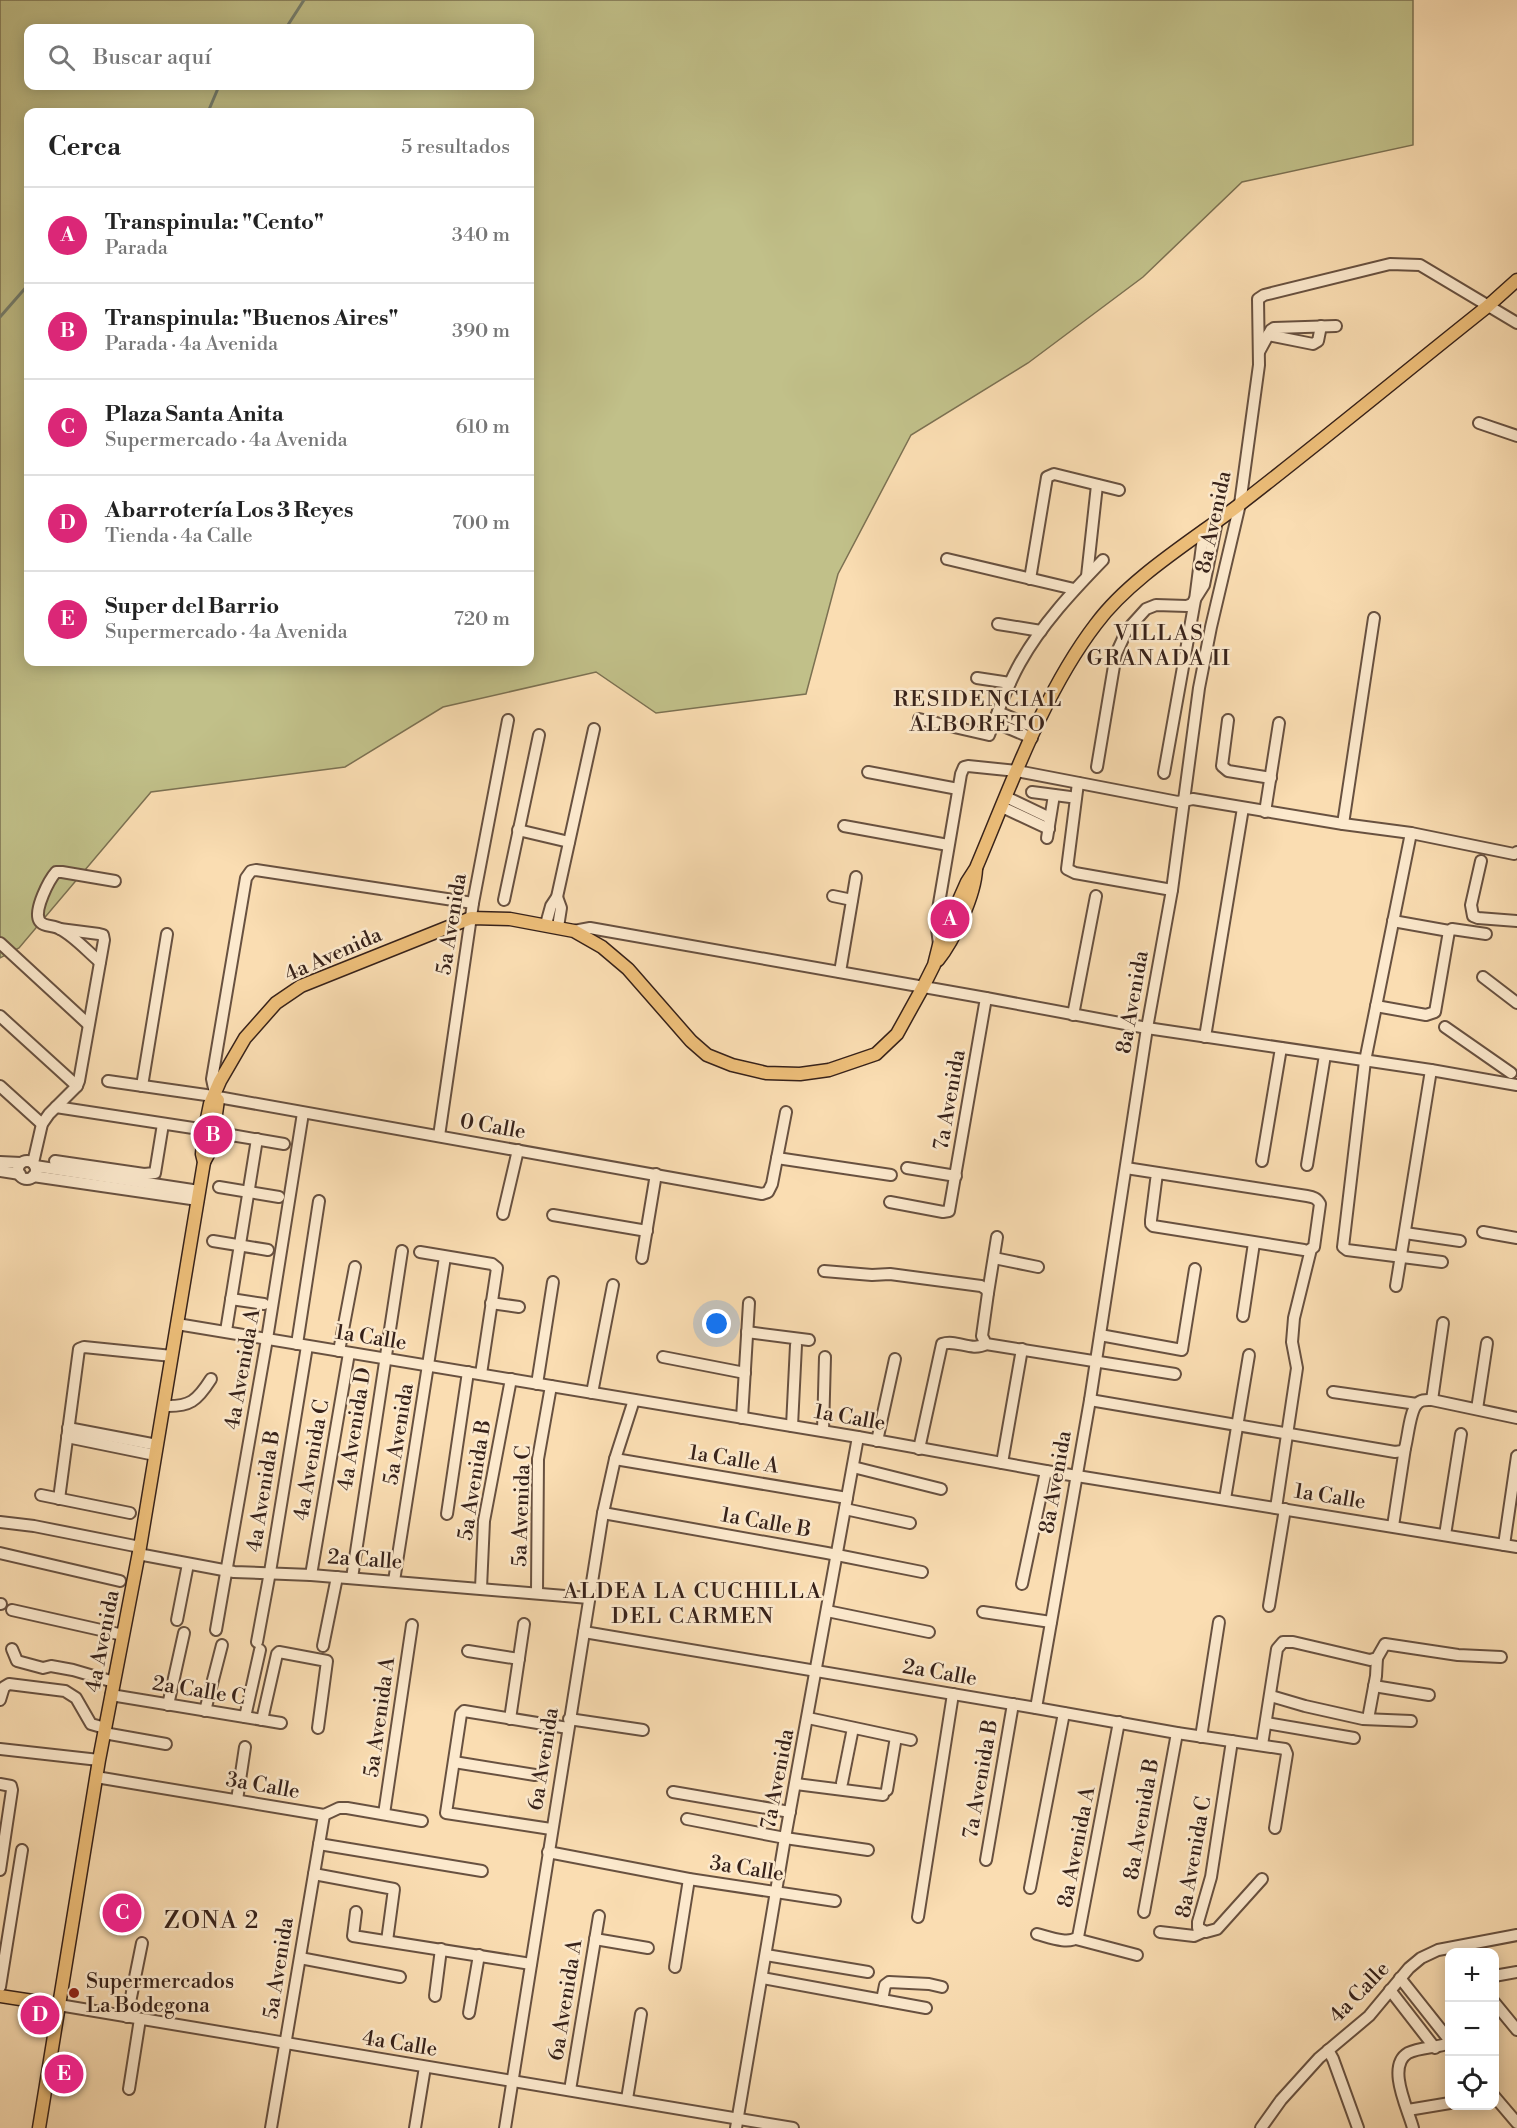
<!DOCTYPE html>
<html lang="es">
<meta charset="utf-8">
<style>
:root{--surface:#fff;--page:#f2f2f2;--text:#222;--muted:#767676;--line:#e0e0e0;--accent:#db2777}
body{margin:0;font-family:"Libre Bodoni",serif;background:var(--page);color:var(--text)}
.controls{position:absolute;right:18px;bottom:18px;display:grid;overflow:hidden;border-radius:12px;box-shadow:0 3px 15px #0003}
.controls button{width:54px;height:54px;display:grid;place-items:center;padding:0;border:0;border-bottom:2px solid var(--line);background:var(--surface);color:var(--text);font:30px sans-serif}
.you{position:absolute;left:717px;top:1324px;width:21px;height:21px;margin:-15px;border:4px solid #fff;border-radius:50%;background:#1a73e8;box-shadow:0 0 0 9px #1a73e833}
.badge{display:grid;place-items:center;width:39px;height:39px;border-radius:50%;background:var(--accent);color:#fff;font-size:20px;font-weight:700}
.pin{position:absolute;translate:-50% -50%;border:3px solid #fff;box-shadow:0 2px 6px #0006}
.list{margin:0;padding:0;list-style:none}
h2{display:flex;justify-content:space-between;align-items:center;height:78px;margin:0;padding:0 24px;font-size:26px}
h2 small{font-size:20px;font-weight:400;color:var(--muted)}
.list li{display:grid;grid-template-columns:39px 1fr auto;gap:18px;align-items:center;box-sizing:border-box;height:96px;padding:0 24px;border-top:2px solid var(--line)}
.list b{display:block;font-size:22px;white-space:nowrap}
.list p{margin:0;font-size:20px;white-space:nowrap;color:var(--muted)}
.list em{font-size:20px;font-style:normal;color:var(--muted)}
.icon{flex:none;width:33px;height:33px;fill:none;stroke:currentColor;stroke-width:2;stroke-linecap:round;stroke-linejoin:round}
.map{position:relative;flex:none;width:1517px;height:2128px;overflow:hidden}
.search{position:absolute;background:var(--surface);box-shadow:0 3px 15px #0003;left:24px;top:24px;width:510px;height:66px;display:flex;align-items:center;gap:15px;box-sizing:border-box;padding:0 21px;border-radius:12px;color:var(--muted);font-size:22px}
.panel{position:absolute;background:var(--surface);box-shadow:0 3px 15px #0003;left:24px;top:108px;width:510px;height:558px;border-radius:12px}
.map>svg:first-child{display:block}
</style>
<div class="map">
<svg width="1517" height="2128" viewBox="0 0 1517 2128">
<rect width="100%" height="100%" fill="#faddb2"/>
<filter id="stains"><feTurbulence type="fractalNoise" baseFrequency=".00333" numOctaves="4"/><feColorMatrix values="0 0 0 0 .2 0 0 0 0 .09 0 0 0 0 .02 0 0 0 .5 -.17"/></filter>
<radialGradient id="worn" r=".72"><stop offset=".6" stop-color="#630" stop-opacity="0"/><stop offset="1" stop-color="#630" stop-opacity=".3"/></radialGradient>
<path fill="#c1c089" stroke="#7c7152" stroke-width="1.5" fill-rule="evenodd" d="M0,0H1413V145L1242,182L1143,277L1028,363L911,435L838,574L806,694L656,713L596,672L443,707L345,767L151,792L19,948L0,958ZM28,28H530V86H28ZM28,112H530V662H28Z"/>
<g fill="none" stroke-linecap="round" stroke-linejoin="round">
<g stroke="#757f6f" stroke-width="3">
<path d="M286,28L304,0"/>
<path d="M208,112L219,86"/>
<path d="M0,317L28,285"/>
</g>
<g stroke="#685140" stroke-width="14">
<g id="minor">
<path d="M1268,335L1313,344L1318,341L1321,326"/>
<path d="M1259,352L1271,330L1274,328L1336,326"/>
<path d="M1479,423L1517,436"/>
<path d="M947,559L1074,589"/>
<path d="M1087,576L1097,485"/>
<path d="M1030,579L1047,477L1054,474L1119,490"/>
<path d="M998,624L1041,631"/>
<path d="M977,678L1010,683"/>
<path d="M998,712L1036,728"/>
<path d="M919,719L989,735C998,711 1007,686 1020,663C1042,624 1072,592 1103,560"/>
<path d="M1228,720L1222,766L1228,771L1271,778"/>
<path d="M994,722L1032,738"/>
<path d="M1097,767L1116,654L1127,630L1146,609L1156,605L1187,606L1192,604L1204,585L1217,521"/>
<path d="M868,772L958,789"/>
<path d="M1164,773L1195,600L1204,530"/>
<path d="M1078,783L1067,869L1075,873L1172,890"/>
<path d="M1032,792L1070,797"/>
<path d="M1006,797L1050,818"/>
<path d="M1002,807L1049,829"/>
<path d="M1265,812L1279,723"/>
<path d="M1343,824L1374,618"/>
<path d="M844,826L948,845"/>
<path d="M518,830L569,842"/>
<path d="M1411,833L1365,1061L1343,1247L1347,1250L1442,1262"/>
<path d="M1047,838L1054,795"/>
<path d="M1481,861L1471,905L1473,916L1478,918L1517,921"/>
<path d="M833,896L852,900"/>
<path d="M557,897L561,908L558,927"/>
<path d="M504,900L539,735"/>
<path d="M1393,921L1449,931L1452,929L1486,934"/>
<path d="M546,924L551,906L557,897L594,729"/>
<path d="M574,931L590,928L986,998L1147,1028L1431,1070L1517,1085"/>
<path d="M0,943L88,1024"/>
<path d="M939,944L936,921L961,774L964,767L968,766L1017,771L1178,802L1193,799L1343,824L1411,833L1514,854L1517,852"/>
<path d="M100,962C87,951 74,936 60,929C54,925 42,927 39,920C34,909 49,880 56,872H62L115,881"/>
<path d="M840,972L856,877"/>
<path d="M1483,977L1517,1003"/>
<path d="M1376,1006L1426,1015L1435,1012L1449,931"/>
<path d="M1073,1015L1096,896"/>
<path d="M0,1016L77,1086"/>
<path d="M1445,1027L1511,1073"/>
<path d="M1205,1037L1243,808"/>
<path d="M108,1081L213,1096"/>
<path d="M0,1086L42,1124"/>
<path d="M142,1086L167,934"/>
<path d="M215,1093L212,1079L246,878L251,871L256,870L473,903"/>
<path d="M218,1097L762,1194L768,1192L772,1184L786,1112"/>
<path d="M56,1107L193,1128"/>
<path d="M231,1135L284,1144"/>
<path d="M439,1136L473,903L508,720"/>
<path d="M777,1158L891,1175"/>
<path d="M55,1161L144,1174L155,1173L163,1124"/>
<path d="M1262,1161L1281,1048"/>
<circle cx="27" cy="1170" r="9"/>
<path d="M0,1162L21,1163"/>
<path d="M33,1163L42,1124L49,1114L77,1086L79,1081L104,940L103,935L99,934L60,929"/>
<path d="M1307,1165L1325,1055"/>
<path d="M35,1166L199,1191"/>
<path d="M907,1168L956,1176"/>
<path d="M1126,1168L1307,1196C1313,1197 1317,1198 1320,1204L1314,1247L1308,1251L1304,1250L1153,1226L1151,1224V1220L1157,1173"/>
<path d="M0,1171L20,1174"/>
<path d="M33,1176L198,1200"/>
<path d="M219,1187L279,1197"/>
<path d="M890,1202L943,1212L949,1211L986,998"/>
<path d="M503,1214L518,1150"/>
<path d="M553,1215L647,1231"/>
<path d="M1483,1232L1517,1238"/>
<path d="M1405,1233L1460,1241"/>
<path d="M213,1241L268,1250"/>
<path d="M420,1252L492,1264L497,1268L481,1374"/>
<path d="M642,1258L656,1174"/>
<path d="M994,1258L1038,1267"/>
<path d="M824,1271L872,1275L890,1274L981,1286L986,1289L988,1293L982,1336L986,1344L1175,1374"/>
<path d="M1396,1286L1431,1070"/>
<path d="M988,1293L997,1237"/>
<path d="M231,1299L264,1304"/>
<path d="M491,1303L519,1307"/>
<path d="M1243,1316L1254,1243"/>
<path d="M177,1324L858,1437L1046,1471L1517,1547"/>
<path d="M226,1331L257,1139"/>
<path d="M747,1332L809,1340"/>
<path d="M1100,1335L1182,1350L1195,1269"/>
<path d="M297,1344L319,1201"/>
<path d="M339,1351L355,1267"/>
<path d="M663,1357L745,1373"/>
<path d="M537,1384L553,1282"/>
<path d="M1333,1392L1417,1404"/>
<path d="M592,1393L613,1285"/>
<path d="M1090,1400L1395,1452L1402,1451L1405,1448C1408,1437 1410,1411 1417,1404C1421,1399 1427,1400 1432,1400L1517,1418"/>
<path d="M1432,1400L1443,1323"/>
<path d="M164,1406C190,1407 197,1401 211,1379"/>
<path d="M1477,1409L1487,1343"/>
<path d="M742,1418L749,1303"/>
<path d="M792,1426L796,1345"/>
<path d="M68,1428L157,1445"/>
<path d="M823,1431L825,1357"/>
<path d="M67,1437L155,1455"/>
<path d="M877,1441L895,1359"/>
<path d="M919,1449L942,1344C957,1339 971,1352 986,1344"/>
<path d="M615,1459L847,1498"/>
<path d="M1002,1463L1022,1349"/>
<path d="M853,1467L941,1489"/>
<path d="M41,1495L130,1513"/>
<path d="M59,1499L79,1349L84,1347L172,1356"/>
<path d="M1225,1499L1249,1355"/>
<path d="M1276,1508L1297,1368L1292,1342L1294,1318L1311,1249"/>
<path d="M845,1509L910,1523"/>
<path d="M603,1513L827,1553L922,1572"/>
<path d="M447,1514L468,1372"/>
<path d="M0,1522L34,1526L140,1547"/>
<path d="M1393,1526L1405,1448"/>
<path d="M1445,1535L1461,1434"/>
<path d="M1504,1545L1517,1456"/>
<path d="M0,1553L120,1581"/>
<path d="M138,1554L234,1572L311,1575L589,1598"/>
<path d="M311,1575L349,1353"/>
<path d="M352,1578L402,1251"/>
<path d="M394,1581L445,1257"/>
<path d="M1022,1584L1046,1471"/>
<path d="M481,1588L484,1521L511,1379"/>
<path d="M537,1593L538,1459L551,1386"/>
<path d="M0,1604H1"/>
<path d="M1269,1606L1285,1509"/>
<path d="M12,1610L123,1635"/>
<path d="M827,1611L929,1632"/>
<path d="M983,1612L1051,1622"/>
<path d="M177,1620L188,1564"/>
<path d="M216,1630L267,1339L303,1113"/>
<path d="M584,1632L1036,1708L1177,1733L1285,1749L1287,1754L1275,1828"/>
<path d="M257,1642L270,1572L307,1346"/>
<path d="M323,1646L337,1577"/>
<path d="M12,1649L17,1661L43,1668L51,1666L73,1670L114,1682"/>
<path d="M468,1651L519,1659"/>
<path d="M1374,1686L1429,1695"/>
<path d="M111,1695L281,1723"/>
<path d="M1271,1696L1305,1706L1363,1719L1411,1721"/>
<path d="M0,1700L4,1687L9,1684L65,1691L76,1698L91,1724L105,1728"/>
<path d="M168,1705L184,1633"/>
<path d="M1036,1708L1090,1400L1147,1028L1172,890L1199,688L1211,627L1240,504L1259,365L1258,299L1264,295L1390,264L1420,265L1517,323"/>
<path d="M205,1711L222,1645"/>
<path d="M245,1717L260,1650"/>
<path d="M808,1718L911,1740"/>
<path d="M510,1719L524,1624"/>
<path d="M569,1719L643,1730"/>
<path d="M1368,1719L1376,1676L1377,1658"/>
<path d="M262,1720L277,1654L279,1652L327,1661L318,1728"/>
<path d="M1266,1723L1354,1738"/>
<path d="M104,1733L166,1744"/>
<path d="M1201,1737L1219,1622"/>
<path d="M1232,1741L1211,1877L1198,1922V1928L1206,1932L1217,1929L1262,1879"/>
<path d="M1262,1745L1277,1649L1283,1642H1293L1370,1660L1377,1658L1385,1644L1458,1655L1501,1657"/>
<path d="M0,1749L99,1760"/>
<path d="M454,1762L535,1775"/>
<path d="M96,1777L324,1815L339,1808H347L422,1821"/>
<path d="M842,1783L853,1728"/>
<path d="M0,1784L11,1786L12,1790L0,1870"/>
<path d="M796,1784L883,1795"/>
<path d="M887,1790L896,1737"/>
<path d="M673,1792L790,1812"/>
<path d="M237,1800L245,1747"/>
<path d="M384,1814L412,1625"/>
<path d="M687,1819L785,1838L868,1850"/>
<path d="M551,1829L446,1813L461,1714L464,1711L568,1728"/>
<path d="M319,1844L482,1871"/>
<path d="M548,1852L689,1879L835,1901"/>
<path d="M986,1860L1013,1704"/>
<path d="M314,1874L394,1889L387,1941"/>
<path d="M1030,1888L1064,1713"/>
<path d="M356,1912L353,1936L531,1964"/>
<path d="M1144,1912L1177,1733"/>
<path d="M918,1917L953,1694"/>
<path d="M1160,1932L1194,1936L1203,1932"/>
<path d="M1037,1934C1049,1937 1068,1945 1078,1937L1119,1722"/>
<path d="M595,1939L648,1948"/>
<path d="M1076,1939L1137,1955"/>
<path d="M766,1955L868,1972"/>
<path d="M300,1958L400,1977"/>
<path d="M675,1967L689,1879"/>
<path d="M1494,1976L1517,1972"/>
<path d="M762,1978L926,2008"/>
<path d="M1400,1978L1450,2041"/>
<path d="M0,1987L22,1850"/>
<path d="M1390,1990L1435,2048"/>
<path d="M435,1996L441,1949"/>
<path d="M882,2000L885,1985L889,1982L929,1984L942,1987"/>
<path d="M1494,2002L1517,2030"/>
<path d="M59,2005C304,2048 549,2086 793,2128"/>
<path d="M469,2013L479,1955"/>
<path d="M127,2017L142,1943"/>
<path d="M1328,2050L1333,2059L1358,2128"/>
<path d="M129,2089L140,2019"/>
<path d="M570,2090L599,1916"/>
<path d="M1494,2096L1517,2123"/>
<path d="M627,2099L641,2014"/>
<path d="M1408,2110L1450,2103"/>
<path d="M271,2128L324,1815"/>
<path d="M415,2128L425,2067"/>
<path d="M505,2128L603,1513L615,1459L634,1400"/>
<path d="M736,2128L785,1838L858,1437"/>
<path d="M1261,2128L1281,2100L1319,2058L1369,2016L1409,1968L1421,1958L1438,1950L1517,1935"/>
<path d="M1413,2128C1408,2109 1386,2066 1408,2053C1420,2047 1437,2048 1450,2043"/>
</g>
</g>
<g stroke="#37221a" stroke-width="15">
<g id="major">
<path d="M938,960C954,940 975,895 976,869"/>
<path d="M204,1162L211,1149L218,1100"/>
<path d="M0,1996L59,2005"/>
<path d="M39,2128L99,1760L140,1547L204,1162L202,1154L204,1133L210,1104L220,1081L245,1038L276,1003L301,986L471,918L510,919L574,931L602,947L628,969L691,1041L707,1055L732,1065L766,1073L800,1074L829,1070L876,1054L897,1034L923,987L934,965L939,945L967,882L976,868C1010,788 1043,693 1096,624C1130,578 1193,540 1239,505C1323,440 1405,372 1488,306L1517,280"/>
</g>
</g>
<use href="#minor" stroke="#fce9cd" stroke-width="10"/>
<use href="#major" stroke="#edbe79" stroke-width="12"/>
</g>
<circle fill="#8f2418" stroke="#fce9cd" stroke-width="2" cx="74" cy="1993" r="6"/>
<g text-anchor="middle" stroke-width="5" stroke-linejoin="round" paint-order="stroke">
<g font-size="21" fill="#37221a" stroke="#fce9cd">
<text transform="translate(1213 522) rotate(-78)" y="7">8a Avenida</text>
<text transform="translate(451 924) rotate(-81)" y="7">5a Avenida</text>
<text transform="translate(333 954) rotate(-24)" y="7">4a Avenida</text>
<text transform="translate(1132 1002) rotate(-80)" y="7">8a Avenida</text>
<text transform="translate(949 1100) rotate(-80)" y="7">7a Avenida</text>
<text transform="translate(493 1126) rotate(10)" y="7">0 Calle</text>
<text transform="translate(371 1337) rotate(9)" y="7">1a Calle</text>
<text transform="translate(242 1369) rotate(-80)" y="7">4a Avenida A</text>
<text transform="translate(850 1417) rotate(10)" y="7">1a Calle</text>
<text transform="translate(354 1429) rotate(-81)" y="7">4a Avenida D</text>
<text transform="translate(398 1434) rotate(-81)" y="7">5a Avenida</text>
<text transform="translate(734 1459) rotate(9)" y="7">1a Calle A</text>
<text transform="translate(311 1460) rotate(-80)" y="7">4a Avenida C</text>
<text transform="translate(474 1480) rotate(-81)" y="7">5a Avenida B</text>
<text transform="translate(1055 1482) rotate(-80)" y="7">8a Avenida</text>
<text transform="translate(263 1491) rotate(-81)" y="7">4a Avenida B</text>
<text transform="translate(1330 1496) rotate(9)" y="7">1a Calle</text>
<text transform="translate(521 1506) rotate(-88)" y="7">5a Avenida C</text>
<text transform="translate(766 1522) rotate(10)" y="7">1a Calle B</text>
<text transform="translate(365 1559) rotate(4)" y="7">2a Calle</text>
<text transform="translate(102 1641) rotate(-79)" y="7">4a Avenida</text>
<text transform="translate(940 1672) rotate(10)" y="7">2a Calle</text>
<text transform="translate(199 1690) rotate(9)" y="7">2a Calle C</text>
<text transform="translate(379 1717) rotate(-82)" y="7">5a Avenida A</text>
<text transform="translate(543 1759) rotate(-81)" y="7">6a Avenida</text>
<text transform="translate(777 1779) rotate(-79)" y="7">7a Avenida</text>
<text transform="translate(980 1779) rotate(-80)" y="7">7a Avenida B</text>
<text transform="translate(263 1785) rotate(10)" y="7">3a Calle</text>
<text transform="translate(1141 1819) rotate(-80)" y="7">8a Avenida B</text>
<text transform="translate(1076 1847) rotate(-79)" y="7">8a Avenida A</text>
<text transform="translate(1193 1857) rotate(-80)" y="7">8a Avenida C</text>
<text transform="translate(747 1868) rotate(9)" y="7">3a Calle</text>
<text transform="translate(278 1968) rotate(-81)" y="7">5a Avenida</text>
<text transform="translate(1359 1992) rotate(-46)" y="7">4a Calle</text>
<text transform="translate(565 2000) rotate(-81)" y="7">6a Avenida A</text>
<text transform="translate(400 2043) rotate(9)" y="7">4a Calle</text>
</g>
<g font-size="21" fill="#37221a" stroke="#fce9cd" text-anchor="start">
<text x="86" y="1988">Supermercados<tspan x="86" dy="24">La Bodegona</tspan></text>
</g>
<g font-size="22" letter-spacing="1.5" fill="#37221a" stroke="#fce9cd">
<text x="1159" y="640">VILLAS<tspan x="1159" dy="25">GRANADA II</tspan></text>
<text x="978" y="706">RESIDENCIAL<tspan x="978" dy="25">ALBORETO</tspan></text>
<text x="693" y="1598">ALDEA LA CUCHILLA<tspan x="693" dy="25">DEL CARMEN</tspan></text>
</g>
<g font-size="24" letter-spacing="1.5" fill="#37221a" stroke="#fce9cd">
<text x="212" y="1928">ZONA 2</text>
</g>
</g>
<rect width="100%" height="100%" filter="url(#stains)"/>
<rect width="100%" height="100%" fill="url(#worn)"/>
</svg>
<div class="controls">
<button>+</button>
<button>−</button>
<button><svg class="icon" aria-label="locate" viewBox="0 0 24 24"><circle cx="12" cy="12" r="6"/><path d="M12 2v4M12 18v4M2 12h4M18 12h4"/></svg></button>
</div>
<div class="you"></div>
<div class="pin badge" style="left:950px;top:919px">A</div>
<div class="pin badge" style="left:213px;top:1135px">B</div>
<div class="pin badge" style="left:122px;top:1913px">C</div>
<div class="pin badge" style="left:40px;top:2015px">D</div>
<div class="pin badge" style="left:64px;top:2074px">E</div>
<div class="search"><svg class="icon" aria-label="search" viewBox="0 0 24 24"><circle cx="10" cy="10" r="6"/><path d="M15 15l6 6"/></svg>Buscar aquí</div>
<section class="panel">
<h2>Cerca<small>5 resultados</small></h2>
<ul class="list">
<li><span class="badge">A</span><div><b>Transpinula: &quot;Cento&quot;</b><p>Parada</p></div><em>340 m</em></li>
<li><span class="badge">B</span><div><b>Transpinula: &quot;Buenos Aires&quot;</b><p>Parada · 4a Avenida</p></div><em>390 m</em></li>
<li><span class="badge">C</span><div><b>Plaza Santa Anita</b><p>Supermercado · 4a Avenida</p></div><em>610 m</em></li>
<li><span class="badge">D</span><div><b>Abarrotería Los 3 Reyes</b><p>Tienda · 4a Calle</p></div><em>700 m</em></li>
<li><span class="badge">E</span><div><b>Super del Barrio</b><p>Supermercado · 4a Avenida</p></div><em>720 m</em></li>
</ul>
</section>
</div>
